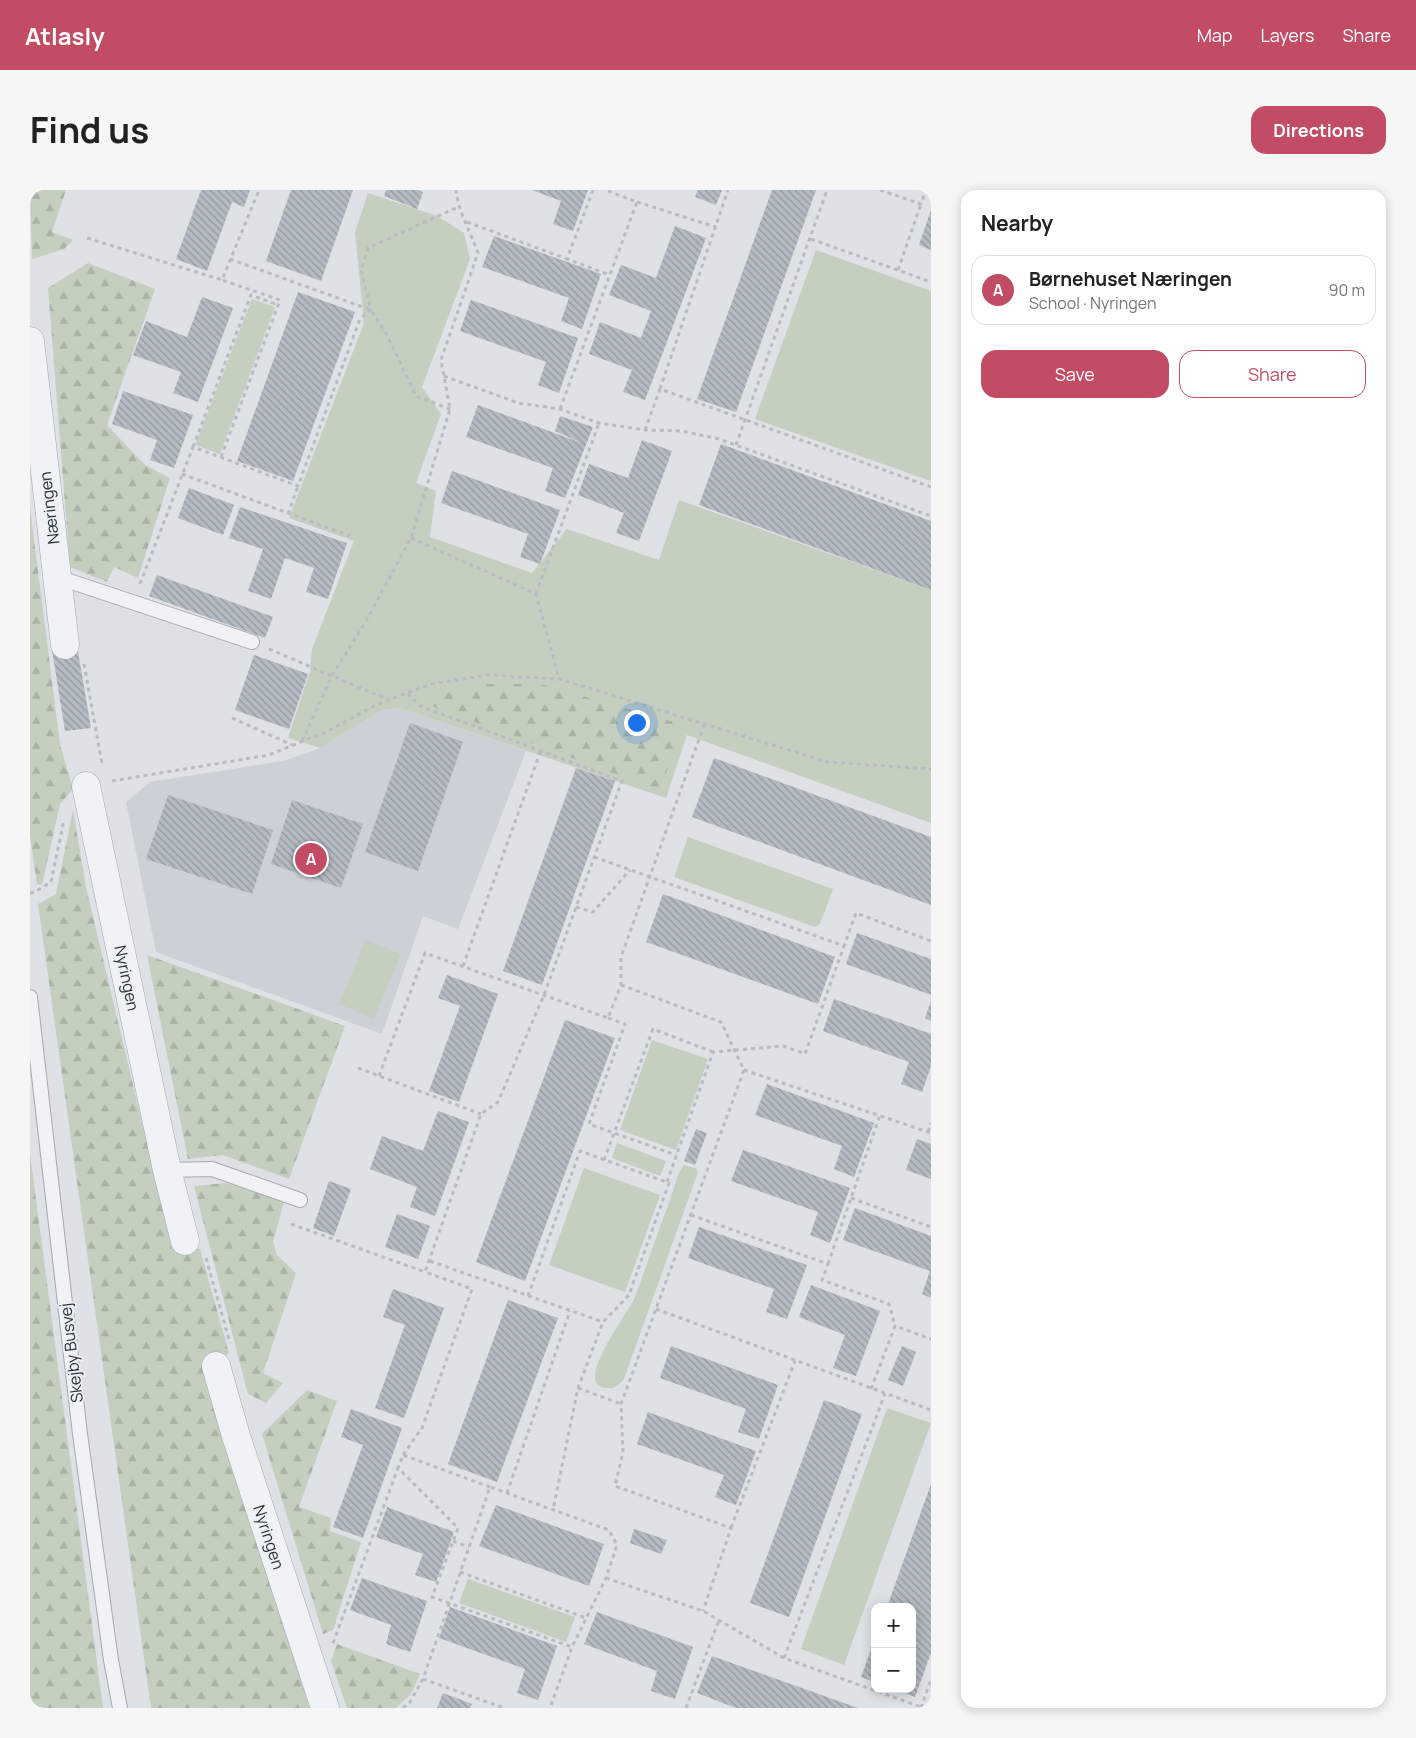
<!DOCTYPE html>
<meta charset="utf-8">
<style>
:root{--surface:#fff;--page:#f6f6f6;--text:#222;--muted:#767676;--line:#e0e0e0;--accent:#c24c64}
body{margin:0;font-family:Manrope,sans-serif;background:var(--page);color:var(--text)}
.controls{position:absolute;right:15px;bottom:15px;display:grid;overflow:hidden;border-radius:10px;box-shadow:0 2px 12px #0003}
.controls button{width:45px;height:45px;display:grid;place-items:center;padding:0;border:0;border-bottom:1px solid var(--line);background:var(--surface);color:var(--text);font:25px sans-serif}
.you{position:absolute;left:606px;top:532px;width:18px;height:18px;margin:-12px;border:4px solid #fff;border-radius:50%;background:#1a73e8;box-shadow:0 0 0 8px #1a73e833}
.badge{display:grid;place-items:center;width:32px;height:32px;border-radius:50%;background:var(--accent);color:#fff;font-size:16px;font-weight:700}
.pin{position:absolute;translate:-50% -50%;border:2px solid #fff;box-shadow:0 1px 5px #0006}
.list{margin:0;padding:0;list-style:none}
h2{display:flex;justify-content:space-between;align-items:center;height:65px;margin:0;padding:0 20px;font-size:21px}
h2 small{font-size:16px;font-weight:400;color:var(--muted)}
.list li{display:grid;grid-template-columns:32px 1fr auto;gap:15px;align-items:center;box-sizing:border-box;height:70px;margin:0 10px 10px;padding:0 10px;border:1px solid var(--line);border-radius:15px}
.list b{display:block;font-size:19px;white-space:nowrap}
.list p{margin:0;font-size:16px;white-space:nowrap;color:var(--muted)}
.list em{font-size:16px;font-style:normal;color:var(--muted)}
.actions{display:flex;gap:10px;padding:15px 20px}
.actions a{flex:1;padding:11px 0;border:1px solid var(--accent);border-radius:15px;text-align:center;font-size:18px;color:var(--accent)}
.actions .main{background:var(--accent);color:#fff}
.map{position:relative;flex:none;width:901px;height:1518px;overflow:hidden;border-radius:15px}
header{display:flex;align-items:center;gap:30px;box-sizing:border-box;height:70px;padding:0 25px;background:var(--accent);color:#fff}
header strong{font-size:24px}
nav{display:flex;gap:28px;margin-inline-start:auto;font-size:18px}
.intro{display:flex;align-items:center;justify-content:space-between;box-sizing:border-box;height:120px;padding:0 30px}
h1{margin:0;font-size:35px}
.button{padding:12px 22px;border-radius:15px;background:var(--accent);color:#fff;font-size:18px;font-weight:700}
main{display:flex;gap:30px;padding:0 30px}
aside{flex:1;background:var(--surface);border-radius:15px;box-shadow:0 2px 12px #0003}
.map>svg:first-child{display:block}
</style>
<header>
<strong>Atlasly</strong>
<nav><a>Map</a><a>Layers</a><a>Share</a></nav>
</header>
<div class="intro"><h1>Find us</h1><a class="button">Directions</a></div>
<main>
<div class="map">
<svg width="901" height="1518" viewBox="0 0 901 1518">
<defs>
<pattern id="forest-firs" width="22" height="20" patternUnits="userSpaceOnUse" patternTransform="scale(1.25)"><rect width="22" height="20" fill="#c4cfbf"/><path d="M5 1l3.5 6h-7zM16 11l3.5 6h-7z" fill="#a8b2a5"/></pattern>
<pattern id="building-back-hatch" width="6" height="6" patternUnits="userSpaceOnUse" patternTransform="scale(1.25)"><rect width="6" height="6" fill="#b5bbc2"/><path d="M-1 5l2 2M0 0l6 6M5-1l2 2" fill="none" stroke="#93989f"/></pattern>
</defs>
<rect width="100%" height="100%" fill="#dee1e6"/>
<path fill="#ccd1d7" d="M370,518L496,561L428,739L393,726L352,844L126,762L96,612L120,592L253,571L290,558L352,520Z"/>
<g fill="#c4cfbf">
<path d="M338,3L407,26L434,43L440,69L392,197L411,224L386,293L406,301L400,347L502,383L537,339L629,370L649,310L901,400V633L657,545L636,608L370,518L352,520L290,558L258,548L280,481L282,459L324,351L259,328L334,133L325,42Z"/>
<path d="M786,60L901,101V291L725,229Z"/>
<path d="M222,109L245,117L190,264L165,255Z"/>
<path d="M658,647L803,699L790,734L785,737L644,687Z"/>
<path d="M336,750L371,764L344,829L309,814Z"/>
<path d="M622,850L678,869L646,960L590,940Z"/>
<path d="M587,953L636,971L630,986L582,968Z"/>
<path d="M654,975L667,979L668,982L594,1189C589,1194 586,1199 578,1198C539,1198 600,1121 605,1107C617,1074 628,1042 640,1010C644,999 647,983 654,975Z"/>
<path d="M554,978L630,1005L595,1102L519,1075Z"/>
<path d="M857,1218L901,1233L814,1475L771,1459Z"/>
<path d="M438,1389L545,1427L536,1452L429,1413Z"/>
</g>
<g fill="url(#forest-firs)">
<path d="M0,0H36L22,42L43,50L34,59L2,69Z"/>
<path d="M58,73L125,99L77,235L115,275L140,288L108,388L84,377L77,392L40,377L18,98Z"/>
<path d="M0,318L30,554L43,599L30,614L12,695L7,694L0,646Z"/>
<path d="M453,494H510L651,534L631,601L399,515V507Z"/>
<path d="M43,620L56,697L142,1059H170L199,1163L172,1177L280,1518H121L8,714L26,704Z"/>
<path d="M117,765L315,836L259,989L193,965L158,969Z"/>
<path d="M0,964L73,1518H0Z"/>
<path d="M196,993L254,1012L243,1052L247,1065L266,1083L233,1183L253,1193L236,1213L218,1204L164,996Z"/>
<path d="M277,1200L307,1211L269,1317L301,1328L300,1341L331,1352L303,1440L293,1444L232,1244Z"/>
<path d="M307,1454L390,1484L381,1504L366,1518H317L301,1471Z"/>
</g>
<g fill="url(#building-back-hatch)">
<path d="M171,0H220L214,17L202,12L177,81L146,69Z"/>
<path d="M261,0H323L291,91L236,71Z"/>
<path d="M356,0H388L393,2L387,19L354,6Z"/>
<path d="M502,0H558L543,41L523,34L531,11Z"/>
<path d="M668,0H692L686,15L665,7Z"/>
<path d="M742,0H786L706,222L667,209Z"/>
<path d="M901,20V60L889,55Z"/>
<path d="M645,36L676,48L615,210L593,202L602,180L559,164L570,132L611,148L621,121L579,105L591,75L626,88Z"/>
<path d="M464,46L571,84L552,139L531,131L539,108L452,77Z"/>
<path d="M268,102L325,122L263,291L207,271Z"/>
<path d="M172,107L203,118L168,212L143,203L151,182L103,165L116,131L157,147Z"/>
<path d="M441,110L548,148L529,203L508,195L516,172L430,141Z"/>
<path d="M93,201L163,225L144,278L120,270L127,250L82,234Z"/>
<path d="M448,215L552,253L525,241L530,226L563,237L535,308L515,301L523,278L436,247Z"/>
<path d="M612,250L642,261L609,351L586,343L594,323L548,305L559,274L598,288Z"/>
<path d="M691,254L901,331V400L669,315Z"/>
<path d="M422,281L530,320L510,374L490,367L498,344L411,313Z"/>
<path d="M159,298L204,315L193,345L148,328Z"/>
<path d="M210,317L317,353L298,409L276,402L284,378L255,368L241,409L218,401L233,359L199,348Z"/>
<path d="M127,385L243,427L235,448L119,406Z"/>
<path d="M47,456L61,538L35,541L22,460Z"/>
<path d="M224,465L278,484L259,539L205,520Z"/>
<path d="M380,533L433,552L388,681L335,662Z"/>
<path d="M684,568L901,647V715L662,627Z"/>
<path d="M546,578L585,591L512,795L473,781Z"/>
<path d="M138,605L243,640L222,704L116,669Z"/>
<path d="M262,610L333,634L311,698L241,674Z"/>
<path d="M633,704L805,767L788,814L616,752Z"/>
<path d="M827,743L901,769V805L816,774Z"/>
<path d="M417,785L468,804L429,912L399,901L430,816L408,808Z"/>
<path d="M804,809L901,844V876L892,902L871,894L879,872L793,841Z"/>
<path d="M901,811V831L895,828Z"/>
<path d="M535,830L585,848L495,1091L446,1072Z"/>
<path d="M737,894L844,933L824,987L804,979L812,956L725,925Z"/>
<path d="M408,921L439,932L405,1026L380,1017L387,997L340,979L352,946L393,961Z"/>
<path d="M666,939L677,943L665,975L654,971Z"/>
<path d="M887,949L901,954V989L876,980Z"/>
<path d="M713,960L820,998L800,1053L780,1045L788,1022L701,991Z"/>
<path d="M299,991L321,999L304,1046L283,1038Z"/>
<path d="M825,1018L901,1046V1108L892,1104L900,1081L813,1050Z"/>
<path d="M367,1024L400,1036L388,1069L355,1057Z"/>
<path d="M669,1037L777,1075L757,1129L736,1122L744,1099L658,1068Z"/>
<path d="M781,1095L850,1121L826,1186L803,1178L815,1145L769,1127Z"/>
<path d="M363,1099L414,1118L374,1228L345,1218L375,1135L353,1127Z"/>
<path d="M478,1110L528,1128L467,1292L418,1274Z"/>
<path d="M641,1156L748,1195L729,1249L708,1242L716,1219L630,1188Z"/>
<path d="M872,1156L886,1162L873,1196L858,1190Z"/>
<path d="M794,1210L832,1224L759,1427L720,1413Z"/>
<path d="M321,1219L372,1238L333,1348L303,1337L333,1255L311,1247Z"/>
<path d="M618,1222L726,1261L706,1315L685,1307L694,1285L607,1254Z"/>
<path d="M901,1294V1463L885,1507L865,1499H882V1417H857Z"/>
<path d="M466,1315L574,1354L559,1396L449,1356Z"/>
<path d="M357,1317L424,1342L406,1392L385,1385L393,1364L346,1347Z"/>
<path d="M604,1339L637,1350L631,1364L600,1353Z"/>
<path d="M332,1388L397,1411L380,1462L356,1454L361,1435L320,1420Z"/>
<path d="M420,1417L527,1456L508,1510L487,1503L495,1479L409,1448Z"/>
<path d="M567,1422L663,1457L645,1509L621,1501L627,1481L554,1454Z"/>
<path d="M844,1451H845V1492L831,1487Z"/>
<path d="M682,1466L828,1518H706L667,1503Z"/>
<path d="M413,1503L442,1514L440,1518H407Z"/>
</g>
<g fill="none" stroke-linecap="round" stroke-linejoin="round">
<g stroke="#a4a8af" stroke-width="16">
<g id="lane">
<path d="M27,387L222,452"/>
<path d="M0,807L50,1244L81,1470L90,1518"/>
<path d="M137,980L182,979L270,1010"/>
</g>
</g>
<g stroke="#a4a8af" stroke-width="29">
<g id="street">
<path d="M0,151L35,455"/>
<path d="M56,596L137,980L155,1051"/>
<path d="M186,1176L206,1246L295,1518"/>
</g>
</g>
<g stroke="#b8bcc1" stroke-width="3" stroke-dasharray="4 4" stroke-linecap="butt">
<path d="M563,0L537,69L580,85"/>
<path d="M850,0L891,14L896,0"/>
<path d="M607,12L686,37"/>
<path d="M437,32L537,69"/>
<path d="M57,48L192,90"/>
<path d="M781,49L901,92"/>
<path d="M200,69L341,120L358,147L386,206L420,219"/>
<path d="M868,80L891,14"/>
<path d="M414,186L488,213L530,219L569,233L615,240L652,241L689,249L901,326"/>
<path d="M630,199L698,0"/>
<path d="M530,219L607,12L575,0"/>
<path d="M615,240L630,199L901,297"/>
<path d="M706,255L797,0"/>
<path d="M163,257L221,105L248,115"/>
<path d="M191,267L250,110L192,90L229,0"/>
<path d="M152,284L320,346"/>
<path d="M258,324L268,296"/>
<path d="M381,348L506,404L529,489"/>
<path d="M110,394L163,257L268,296L330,129L341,120L331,80L338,58L428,17"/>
<path d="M506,404L569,233"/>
<path d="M239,459L359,510"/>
<path d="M54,474L72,574"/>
<path d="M202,528L262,555"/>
<path d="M272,551L302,486L336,431L381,348L420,219L411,170L448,63C441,42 428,22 426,0"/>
<path d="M82,591L239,565L296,542L346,515L377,503L402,494L457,485L529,489L798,572L901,579"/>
<path d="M564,667L814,756L826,723L901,751"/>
<path d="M0,703L5,702L21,692L34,630"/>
<path d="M546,717L563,722L600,680"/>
<path d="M433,776L511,560"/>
<path d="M591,795L691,832L714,880L591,1214L593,1262L585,1296L701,1338L673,1421"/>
<path d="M578,828L595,834L559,934L646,965"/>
<path d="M328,878L451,924"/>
<path d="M714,880L901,943"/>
<path d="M349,886L395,763L578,828L591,795V767L674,535"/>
<path d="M898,942L901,933"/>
<path d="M574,970L623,839L683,862"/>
<path d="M637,992L683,862L753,856L775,864L814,756"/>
<path d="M821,1008L901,1037"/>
<path d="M661,1025L798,1074L792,1090L859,1114L865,1136"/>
<path d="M261,1034L395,1082L451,924L468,912L514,805L592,591L390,516L377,503"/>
<path d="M176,1068L200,1153"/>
<path d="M400,1071L573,1132"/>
<path d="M798,1074L850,925"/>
<path d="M498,1106L550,961L639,993L599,1105L573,1132L548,1198L523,1320"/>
<path d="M626,1119L901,1220"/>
<path d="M548,1198L591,1214"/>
<path d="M841,1199L865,1136L901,1149"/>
<path d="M373,1265L392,1238L442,1099L395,1082"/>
<path d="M460,1297L373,1265L368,1278L428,1338L402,1407L542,1457"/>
<path d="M477,1303L540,1121"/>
<path d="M701,1338L765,1171"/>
<path d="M423,1351L439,1357"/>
<path d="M430,1382L556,1428"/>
<path d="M576,1388L673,1421L754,1468L891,1517"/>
<path d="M303,1453L368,1278"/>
<path d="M754,1468L855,1204"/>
<path d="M393,1489L474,1518"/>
<path d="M373,1518L380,1512L393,1489L460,1297L579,1340L587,1355L576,1388L542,1457L520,1518"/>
<path d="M656,1518L689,1430"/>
<path d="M891,1518L901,1489"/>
</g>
<use href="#lane" stroke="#f0f2f5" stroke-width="14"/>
<use href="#street" stroke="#f0f2f5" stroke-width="28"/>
</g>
<g text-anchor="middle" stroke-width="4" stroke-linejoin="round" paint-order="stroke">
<g font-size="16" fill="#28303b" stroke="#edf0f4">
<text transform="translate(19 318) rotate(-97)" y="6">Næringen</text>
<text transform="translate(97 788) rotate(78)" y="6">Nyringen</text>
<text transform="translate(41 1163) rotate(-97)" y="6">Skejby Busvej</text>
<text transform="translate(239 1347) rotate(72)" y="6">Nyringen</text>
</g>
</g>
</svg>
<div class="controls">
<button>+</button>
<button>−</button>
</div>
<div class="you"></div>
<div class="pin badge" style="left:281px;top:669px">A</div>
</div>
<aside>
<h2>Nearby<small></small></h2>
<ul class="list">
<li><span class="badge">A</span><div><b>Børnehuset Næringen</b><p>School · Nyringen</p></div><em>90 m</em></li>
</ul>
<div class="actions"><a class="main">Save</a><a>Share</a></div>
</aside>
</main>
